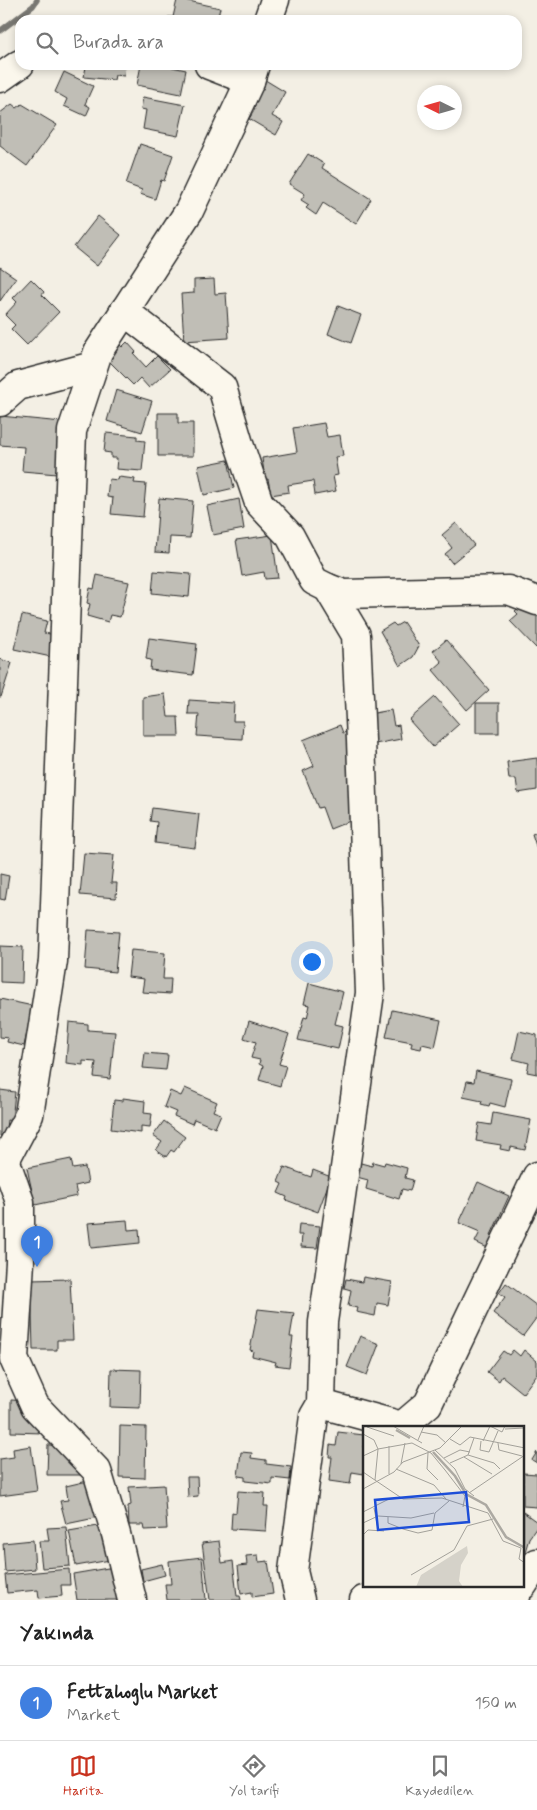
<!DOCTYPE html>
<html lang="tr">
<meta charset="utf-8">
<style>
:root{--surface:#fff;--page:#f6f6f6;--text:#222;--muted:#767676;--line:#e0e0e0;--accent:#c8321e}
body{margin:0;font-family:Mynerve,sans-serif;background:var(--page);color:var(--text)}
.compass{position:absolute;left:417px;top:85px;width:45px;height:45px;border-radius:50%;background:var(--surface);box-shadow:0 2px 8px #0003;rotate:275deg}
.you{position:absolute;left:311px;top:961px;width:18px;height:18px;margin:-12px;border:4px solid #fff;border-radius:50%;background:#1a73e8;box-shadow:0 0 0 8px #1a73e833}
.badge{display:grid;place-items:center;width:32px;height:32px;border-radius:50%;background:var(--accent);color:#fff;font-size:16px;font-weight:700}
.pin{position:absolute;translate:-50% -41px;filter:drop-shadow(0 1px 2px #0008)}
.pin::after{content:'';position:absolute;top:26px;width:18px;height:15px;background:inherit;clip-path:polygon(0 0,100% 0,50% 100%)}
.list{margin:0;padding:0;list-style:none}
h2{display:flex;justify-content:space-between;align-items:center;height:65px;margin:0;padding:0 20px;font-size:21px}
h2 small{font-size:16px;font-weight:400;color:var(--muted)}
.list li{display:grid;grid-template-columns:32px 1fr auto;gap:15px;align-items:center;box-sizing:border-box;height:75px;padding:0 20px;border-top:1px solid var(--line)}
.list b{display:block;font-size:19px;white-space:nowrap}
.list p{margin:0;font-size:16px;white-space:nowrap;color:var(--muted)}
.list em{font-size:16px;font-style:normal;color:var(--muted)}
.icon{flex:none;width:28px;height:28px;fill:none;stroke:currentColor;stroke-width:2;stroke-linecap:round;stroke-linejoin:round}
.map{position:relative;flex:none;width:537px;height:1600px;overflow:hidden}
.search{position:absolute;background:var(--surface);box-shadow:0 2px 8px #0003;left:15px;right:15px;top:15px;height:55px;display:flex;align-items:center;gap:12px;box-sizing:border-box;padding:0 18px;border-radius:15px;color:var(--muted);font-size:19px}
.sheet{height:140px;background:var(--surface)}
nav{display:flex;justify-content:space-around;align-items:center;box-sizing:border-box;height:70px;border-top:1px solid var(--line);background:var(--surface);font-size:14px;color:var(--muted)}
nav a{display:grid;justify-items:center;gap:2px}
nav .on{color:var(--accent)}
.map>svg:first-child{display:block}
</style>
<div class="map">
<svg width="537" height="1600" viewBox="0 0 537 1600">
<rect width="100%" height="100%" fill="#f3efe4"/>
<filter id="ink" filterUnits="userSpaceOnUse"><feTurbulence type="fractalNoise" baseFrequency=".02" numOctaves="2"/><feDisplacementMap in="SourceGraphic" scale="10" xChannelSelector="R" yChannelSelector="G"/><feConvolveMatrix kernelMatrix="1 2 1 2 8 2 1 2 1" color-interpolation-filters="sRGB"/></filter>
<g filter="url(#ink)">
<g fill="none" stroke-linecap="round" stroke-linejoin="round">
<path stroke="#787772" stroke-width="5.5" d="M0,31L33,6L37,0"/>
</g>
<g fill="#c0beb6" stroke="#2b2b2b">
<path d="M177,0H184L220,8L217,20H168V17H173Z"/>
<path d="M88,65H125L124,76L115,75L114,80L84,77L86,67H88Z"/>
<path d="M141,65H172V67L186,70L181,94L137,85Z"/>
<path d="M64,72L93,86L85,104L90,107L86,116L64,106L67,99L55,92Z"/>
<path d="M262,78L285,92L272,116L283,122L276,135L249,119L255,109L247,104Z"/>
<path d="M143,97L185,105L178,136L143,129L146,110L141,109Z"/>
<path d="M12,104L17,108L22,104L57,125L27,166L0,146V116L1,115L0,113Z"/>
<path d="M140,144L173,155L164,181L161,180L155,199L140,194L142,190L126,184Z"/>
<path d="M308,154L324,164L322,168L371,199L356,224L323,203L316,215L306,208L309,205L301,200L305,194L289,184Z"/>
<path d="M98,216L121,235L97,266L74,247Z"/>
<path d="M0,267L16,278L0,301Z"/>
<path d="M31,279L44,292L42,295L59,312L27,345L11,329L15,325L5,315L17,302L13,298Z"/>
<path d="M214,279L215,294L226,293L229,338L184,341L181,294L194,293V280Z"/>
<path d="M338,306L361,315L351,343L328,334Z"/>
<path d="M127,342L136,352L134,354L146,367L157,356L170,369L149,388L140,378L133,385L106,358L120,345L122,347Z"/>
<path d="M116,390L152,401L142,432L107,421Z"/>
<path d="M158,413H178V423H193V456H158Z"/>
<path d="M0,416L62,422L57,474L22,471L24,447L0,445Z"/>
<path d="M324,423L327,437L340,435L343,456L335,457L338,475L333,476L336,491L315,495L313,481L288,485L289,492L271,495L268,479L265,480L262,458L297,452L293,428Z"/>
<path d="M106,433L137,436V440L145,441L142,471L116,469L117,458H111V453L104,452Z"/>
<path d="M228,460L234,488L204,495L198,466Z"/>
<path d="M119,477L135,479L134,483L146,484L143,517L111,514L113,498L107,497L109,479L118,480Z"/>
<path d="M159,498L193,501L190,538L170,537L169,553L155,552Z"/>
<path d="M239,499L244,529L213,535L207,506Z"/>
<path d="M456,523L474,545L452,563L445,554L452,548L442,535Z"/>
<path d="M272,535L278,578L265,579L264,572L242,576L236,540Z"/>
<path d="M154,571L191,574L189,597L152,593Z"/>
<path d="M97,575L129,582L120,617L110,615L108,622L87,616L90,604L87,603L90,588L94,589Z"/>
<path d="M527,600L537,611V647L536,648L510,621L518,614L515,611Z"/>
<path d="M22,615L47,621L44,633L56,635L51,657L14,649Z"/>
<path d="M403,622L419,646L413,657L400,666L380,631L393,623L396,626Z"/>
<path d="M149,638L197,644L193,675L150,670L151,660L146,659Z"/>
<path d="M446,640L489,690L467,710L433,670L442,662L433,651Z"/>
<path d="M0,659L12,663L1,697H0Z"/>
<path d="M165,694L168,717H178L179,736H143V697Z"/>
<path d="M435,697L459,724L433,747L409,720Z"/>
<path d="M189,700L234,703L233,721H243L242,739L197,736L199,714H188Z"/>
<rect x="476" y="703" width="23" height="30"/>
<path d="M391,710L394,726L399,725L401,739L375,744L369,714Z"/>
<path d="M340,725L343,733L348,731L360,817L330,829L322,807L318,808L303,771L314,766L303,740Z"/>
<path d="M537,758V790L518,793L516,779H509L507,762Z"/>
<path d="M152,808L199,814L195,848L155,843L157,822L150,821Z"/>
<path d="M537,832V849L532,834Z"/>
<path d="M84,853L114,855L111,883H117L116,898L80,895Z"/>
<path d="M0,874L9,876L5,900L0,899Z"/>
<path d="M88,930L119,932L115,972L85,969Z"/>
<path d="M0,946L23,947L22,983L0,982Z"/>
<path d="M131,950L165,953L163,979H171L170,994L142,992L144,979L128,977Z"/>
<path d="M309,983L343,992L335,1024L343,1026L338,1049L298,1040L304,1017L307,1018L310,1005L304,1004Z"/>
<path d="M0,999L33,1006L24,1046L7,1042L8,1038L0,1037Z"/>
<path d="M392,1010L441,1020L435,1047L422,1044L421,1049L411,1047L412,1042L386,1037Z"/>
<path d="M249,1021L289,1034L279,1064L286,1066L280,1086L259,1080L263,1066L259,1064L260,1060L251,1058L256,1042L244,1038Z"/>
<path d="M69,1022L88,1024V1030L115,1032L110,1079L94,1077L96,1062L83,1061V1065L66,1063Z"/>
<path d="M519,1031L537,1035V1074L527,1072L529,1063L513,1059Z"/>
<path d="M145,1053L168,1055L166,1070L143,1068Z"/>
<path d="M476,1071L511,1079L505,1107L490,1103L489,1106L481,1104L482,1101L463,1097L467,1081L474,1082Z"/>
<path d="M185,1088L217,1102L213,1111L221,1114L215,1128L194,1119L192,1124L174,1116L176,1112L164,1107L170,1091L181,1096Z"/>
<path d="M0,1090L15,1092L12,1121L7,1120L5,1136H0Z"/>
<path d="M123,1098L145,1101L144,1113L152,1114L150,1127L141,1126V1133L111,1129L114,1100L123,1101Z"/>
<path d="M493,1113L531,1120L525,1150L511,1147L510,1151L500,1149L501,1145L476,1141L479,1123L491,1125Z"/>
<path d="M164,1121L185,1137L174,1152L171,1150L166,1157L156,1150L162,1142L153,1136Z"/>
<path d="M71,1159L73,1169L85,1167L88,1183L75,1186L77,1196L35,1205L27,1168Z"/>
<path d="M357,1162L372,1166L373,1162L384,1165L385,1162L407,1168L405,1178L413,1180L410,1191L402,1189L399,1199L366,1189L368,1180L353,1176Z"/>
<path d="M284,1167L311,1177L313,1170L331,1177L318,1212L286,1200L287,1197L278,1193L282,1184L278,1182Z"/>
<path d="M478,1182L509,1196L491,1235L497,1238L492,1250L475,1242L480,1232L459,1223Z"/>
<path d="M127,1220L128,1230L139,1229L140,1243L91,1248L88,1223Z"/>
<path d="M299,1224L320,1226L317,1248L301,1247L302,1235H298Z"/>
<path d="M363,1277L392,1282L388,1305L377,1303L375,1316L356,1312L357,1308L348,1306L351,1290L344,1288L346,1279L362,1282Z"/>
<path d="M70,1279L73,1340H57V1350H33L31,1280Z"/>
<path d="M506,1283L537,1306V1317L523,1336L493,1313L505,1297L499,1293Z"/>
<path d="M258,1309L294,1313L290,1337H293L289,1367L275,1365L276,1362L252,1356L253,1351L250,1350Z"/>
<path d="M360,1336L379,1344L367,1375L347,1367Z"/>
<path d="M513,1350L520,1356L524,1350L537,1361V1374L523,1393L502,1376L499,1381L487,1372L503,1351L509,1355Z"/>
<path d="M111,1369L141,1370L140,1408L110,1407Z"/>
<path d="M11,1400L29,1401L42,1433L11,1432Z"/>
<path d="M120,1426L146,1427L145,1478L119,1477Z"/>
<path d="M338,1432L364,1435V1474L352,1472L350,1484L329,1481L332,1457H329L330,1445L336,1446Z"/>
<path d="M48,1445H68L86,1475H47Z"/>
<path d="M31,1446L37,1491L0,1496V1459L14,1457L13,1449Z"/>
<path d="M241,1452L252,1453L251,1458L266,1460V1464L291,1467L290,1480L272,1478V1484L245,1481V1477L238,1476Z"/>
<path d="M537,1452V1463L532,1460Z"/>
<path d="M523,1473L537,1474V1507L523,1506Z"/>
<path d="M187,1477H197L198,1496L188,1497Z"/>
<path d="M96,1479L100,1517L66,1524L60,1501L68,1500L66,1486Z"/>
<path d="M164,1485L167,1529L144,1530L143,1525H129L128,1506L131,1505L129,1487Z"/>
<path d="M238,1491L265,1493L264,1506H268L266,1531L231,1529L232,1512L236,1513Z"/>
<path d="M523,1512L537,1522V1527L529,1538L525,1552H523Z"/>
<path d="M104,1525L110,1560L76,1566L69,1531Z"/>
<path d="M66,1527L70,1566L42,1568L39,1541H49L47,1528Z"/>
<path d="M33,1540L35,1569L5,1572L3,1543Z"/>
<path d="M219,1541L222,1563L233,1561L237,1596H240L241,1600H210L202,1543Z"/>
<path d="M258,1555L259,1562L268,1561L273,1594L252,1597V1592L241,1594L238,1566L247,1565L246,1556Z"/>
<path d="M202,1557L206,1600H167L165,1584H171L169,1561Z"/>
<path d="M162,1564L165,1575L143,1581L141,1569Z"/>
<path d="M114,1567L125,1600H77L73,1574Z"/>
<path d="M69,1569L70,1585H61L62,1596L39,1598L38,1590L7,1593L5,1575Z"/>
</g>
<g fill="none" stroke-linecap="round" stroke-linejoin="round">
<g stroke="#2b2b2b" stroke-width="31">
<g id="minor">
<path d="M268,20L275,0"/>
<path d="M209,65L250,81"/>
<path d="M0,78L20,64"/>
<path d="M124,311L222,387L239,444L259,503L290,536L314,581L328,588L344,594L508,590L537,601"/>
<path d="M0,402L18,386L93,366"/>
<path d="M5,1159L20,1202V1262L14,1359L35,1406L97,1471L116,1534L132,1600"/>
<path d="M0,1170L29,1115L53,961L72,431L98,352L189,211L250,81L255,65"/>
<path d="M321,1404L402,1426L428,1404L537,1176"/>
<path d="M523,1585L537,1563"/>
<path d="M300,1600L293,1571L314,1416L321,1404L323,1322L370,993L361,740L356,635L328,588"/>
<path d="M364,1600L462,1592L516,1597"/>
</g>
</g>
<use href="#minor" stroke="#fbf7ec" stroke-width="28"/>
</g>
</g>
<g transform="translate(363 1426)">
<rect width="161" height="161" fill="#f3efe4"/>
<path d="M104,120L105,127L98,139L96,155L100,161H53L58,149Z" fill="#d5d2c9"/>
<path fill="none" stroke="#aca9a2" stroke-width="2.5" d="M33,4L47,12M70,26L92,50L103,68L123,79L143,111L162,122"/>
<path fill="none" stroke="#a3a19a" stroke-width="1" d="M30,0L59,17M127,0L139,6L142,0M4,1L31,10M142,3L162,2M58,6L74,9L83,17M0,8L11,14L15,23L12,54M87,13L97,19L107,11L162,22M55,14L61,0M118,15L117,24L126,26L135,5M120,15L127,0M135,17L136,24L159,30M26,20V48M72,24L92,43L102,63L111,70M65,27L64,43L75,54M105,29L131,37L137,43M0,30L15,23L49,17L68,27L82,44L102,70L100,81M101,31L129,48M81,32L97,24L107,26M87,37L105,29L111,12M38,38L42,17M33,43L71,59L83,73M0,46L40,73L79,72L125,87L140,115L158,122L156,133L162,137M0,63L31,46L40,36L77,22L99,0M106,67L162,29M11,82L15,103M0,86L26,73L37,72M25,91V97L40,103L55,107L69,104L72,87L86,75M0,97L15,90L48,92L71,87M0,109L5,104L21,105M48,149L91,124L104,100L130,93"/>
<path fill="#1d4ed8" fill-opacity="0.15" stroke="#1d4ed8" stroke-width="2.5" d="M103,66L106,96L15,104L12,74Z"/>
<rect width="161" height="161" fill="none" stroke="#2b2b2b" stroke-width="2.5"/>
</g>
</svg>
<svg class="compass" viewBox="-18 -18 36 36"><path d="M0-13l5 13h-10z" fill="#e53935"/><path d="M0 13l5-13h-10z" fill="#767676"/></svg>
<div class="you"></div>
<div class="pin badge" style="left:37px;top:1267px;background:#3f7fe0">1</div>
<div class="search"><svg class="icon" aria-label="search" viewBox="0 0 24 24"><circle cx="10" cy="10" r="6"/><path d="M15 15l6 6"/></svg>Burada ara</div>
</div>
<section class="sheet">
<h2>Yakında<small></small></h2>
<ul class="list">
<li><span class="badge" style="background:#3f7fe0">1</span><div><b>Fettahoglu Market</b><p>Market</p></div><em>150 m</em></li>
</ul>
</section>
<nav>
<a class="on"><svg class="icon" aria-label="map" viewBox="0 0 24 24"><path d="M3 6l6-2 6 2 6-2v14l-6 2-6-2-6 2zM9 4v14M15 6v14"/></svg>Harita</a>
<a><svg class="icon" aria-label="directions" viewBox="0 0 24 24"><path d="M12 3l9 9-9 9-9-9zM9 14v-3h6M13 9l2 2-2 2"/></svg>Yol tarifi</a>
<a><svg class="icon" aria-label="saved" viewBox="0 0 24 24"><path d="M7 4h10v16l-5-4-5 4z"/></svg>Kaydedilen</a>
</nav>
